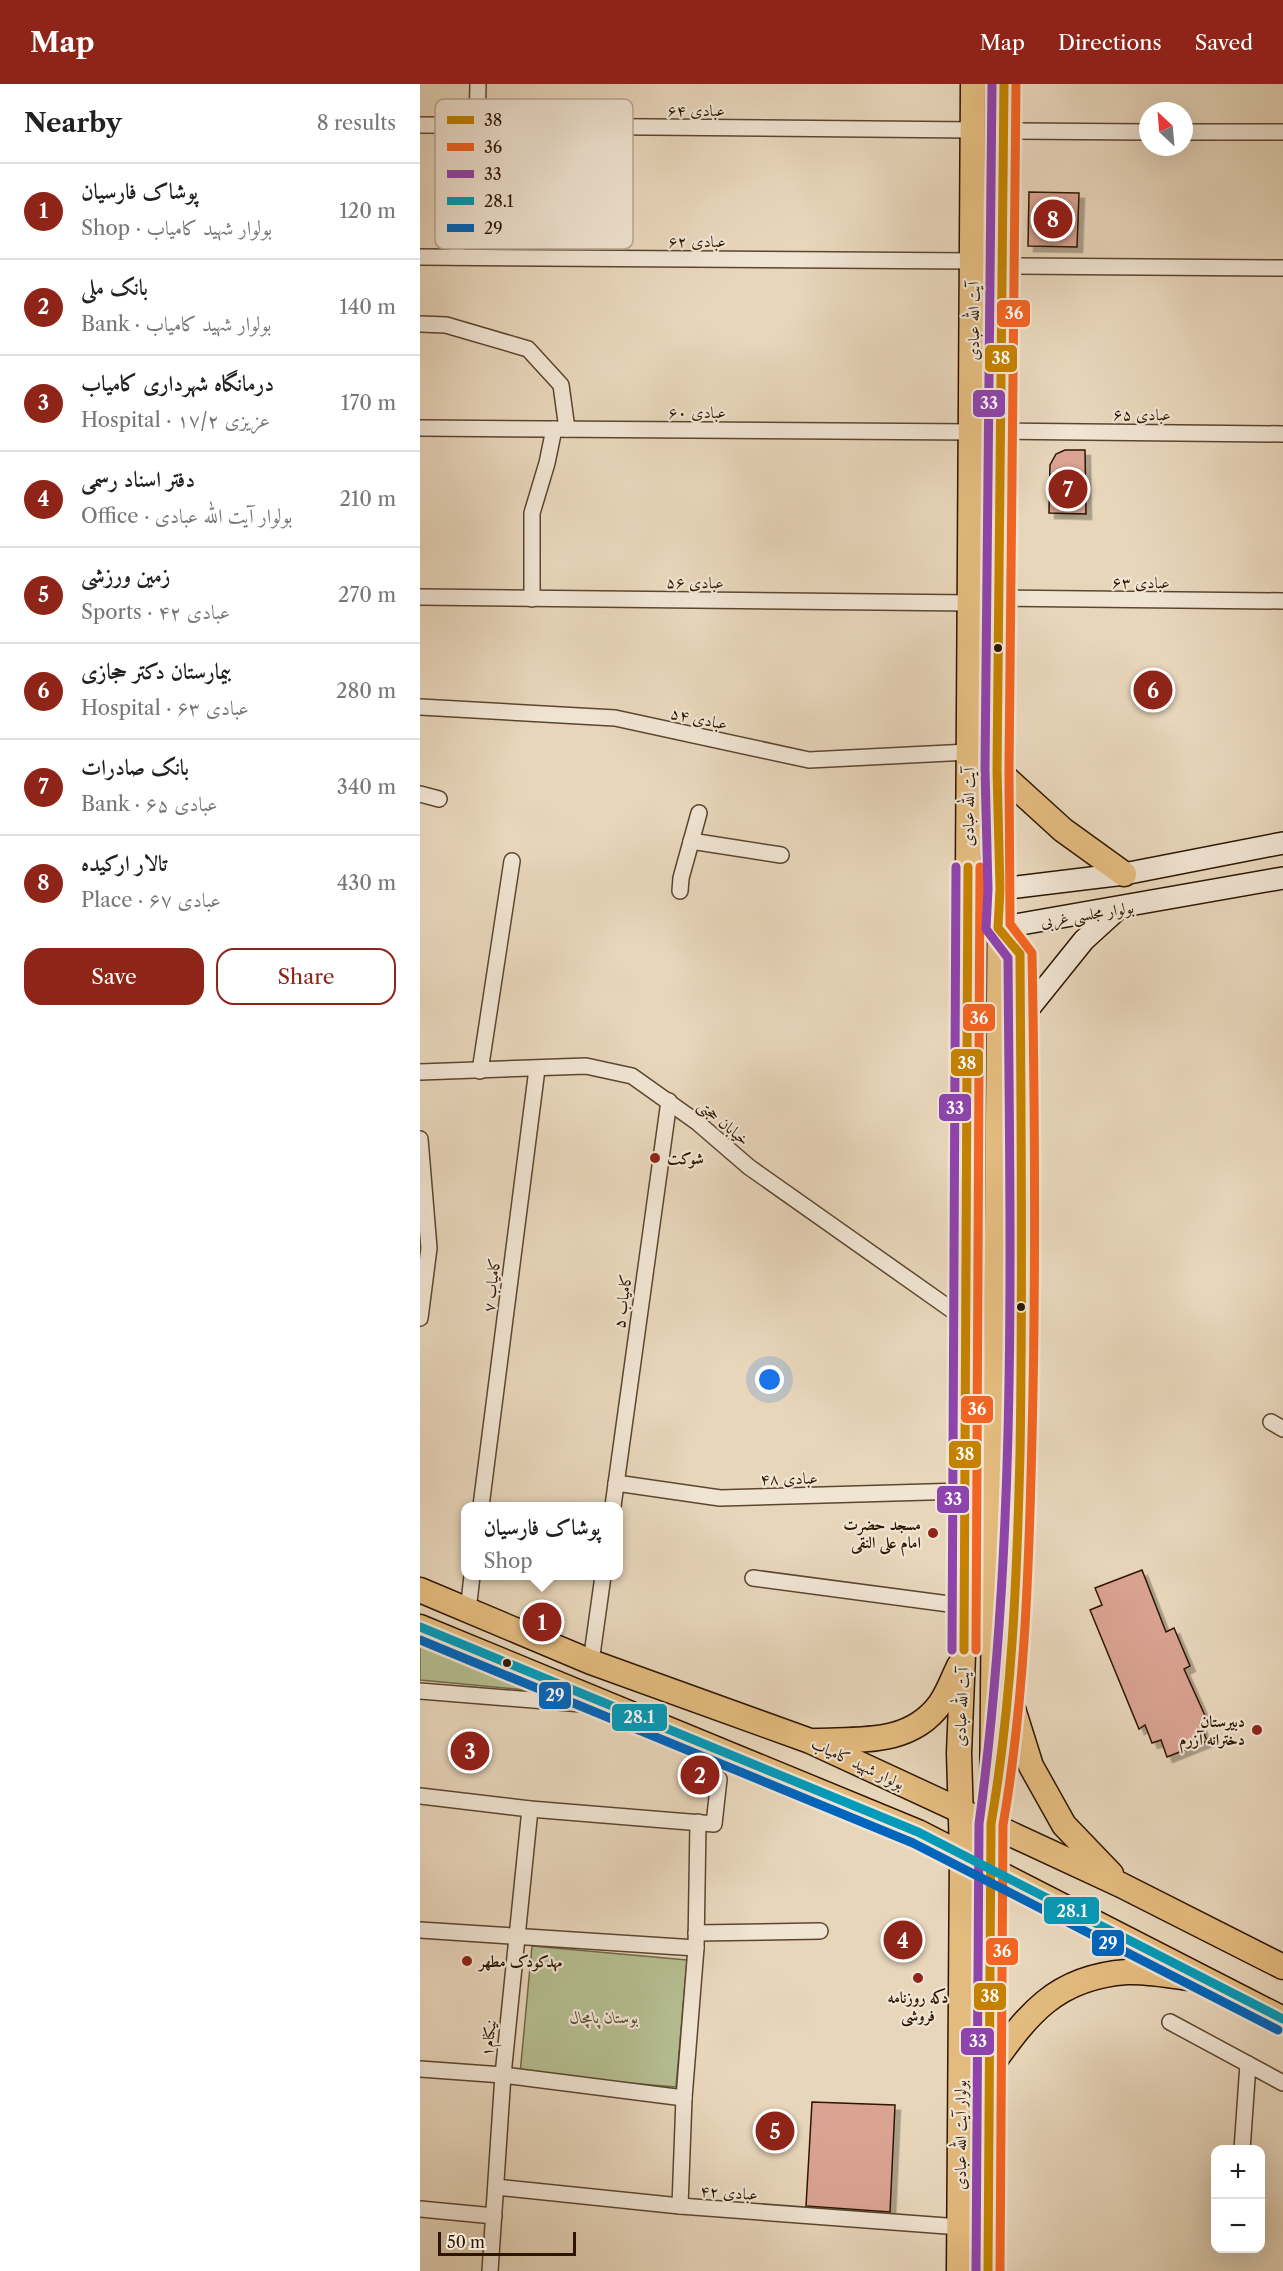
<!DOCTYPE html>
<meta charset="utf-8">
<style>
:root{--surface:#fff;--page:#f2f2f2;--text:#222;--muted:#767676;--line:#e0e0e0;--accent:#8f2418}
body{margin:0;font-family:"Libre Caslon Text",Amiri,serif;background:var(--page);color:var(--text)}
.controls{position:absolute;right:18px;bottom:18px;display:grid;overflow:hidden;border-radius:12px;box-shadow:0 6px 24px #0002}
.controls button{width:54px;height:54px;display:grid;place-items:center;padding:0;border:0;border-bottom:2px solid var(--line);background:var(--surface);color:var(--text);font:30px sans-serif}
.compass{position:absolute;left:719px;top:18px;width:54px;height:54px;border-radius:50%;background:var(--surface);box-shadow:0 6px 24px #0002;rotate:334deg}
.scale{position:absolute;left:18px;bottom:15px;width:138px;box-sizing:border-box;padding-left:6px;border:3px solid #2d1600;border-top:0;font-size:16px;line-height:21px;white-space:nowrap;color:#2d1600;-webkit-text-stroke:4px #f0e4d3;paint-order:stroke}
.you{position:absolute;left:350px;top:1296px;width:21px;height:21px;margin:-15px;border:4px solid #fff;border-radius:50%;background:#1a73e8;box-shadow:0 0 0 9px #1a73e833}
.badge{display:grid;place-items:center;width:39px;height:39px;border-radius:50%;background:var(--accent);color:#fff;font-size:20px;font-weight:700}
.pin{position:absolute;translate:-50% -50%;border:3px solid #fff;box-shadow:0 2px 6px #0006}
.popup{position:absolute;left:41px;top:1418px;width:162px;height:78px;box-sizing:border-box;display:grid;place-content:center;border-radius:12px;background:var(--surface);filter:drop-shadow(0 2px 4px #0005);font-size:20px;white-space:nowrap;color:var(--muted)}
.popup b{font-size:22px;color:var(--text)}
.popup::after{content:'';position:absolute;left:50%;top:100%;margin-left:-12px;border:12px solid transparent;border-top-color:var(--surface)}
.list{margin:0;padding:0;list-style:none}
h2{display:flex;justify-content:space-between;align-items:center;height:78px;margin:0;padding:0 24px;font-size:26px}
h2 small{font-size:20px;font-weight:400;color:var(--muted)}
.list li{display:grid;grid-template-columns:39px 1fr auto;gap:18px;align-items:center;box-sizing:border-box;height:96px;padding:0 24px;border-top:2px solid var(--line)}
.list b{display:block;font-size:22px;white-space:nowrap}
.list p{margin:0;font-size:20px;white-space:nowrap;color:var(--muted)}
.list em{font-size:20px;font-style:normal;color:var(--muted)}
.actions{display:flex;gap:12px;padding:18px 24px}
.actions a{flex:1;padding:14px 0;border:2px solid var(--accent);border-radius:18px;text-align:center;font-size:21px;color:var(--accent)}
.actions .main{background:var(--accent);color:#fff}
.map{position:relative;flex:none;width:863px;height:2187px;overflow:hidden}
header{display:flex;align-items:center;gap:36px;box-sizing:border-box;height:84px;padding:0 30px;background:var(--accent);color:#fff}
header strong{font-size:28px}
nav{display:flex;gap:33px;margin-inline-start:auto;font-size:21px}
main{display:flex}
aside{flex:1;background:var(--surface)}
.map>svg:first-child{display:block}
</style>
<header>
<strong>Map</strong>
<nav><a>Map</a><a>Directions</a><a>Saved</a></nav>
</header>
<main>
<aside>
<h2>Nearby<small>8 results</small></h2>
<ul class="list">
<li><span class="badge">1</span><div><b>پوشاک فارسیان</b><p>Shop · بولوار شهید کامیاب</p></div><em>120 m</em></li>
<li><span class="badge">2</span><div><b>بانک ملی</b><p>Bank · بولوار شهید کامیاب</p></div><em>140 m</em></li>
<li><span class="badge">3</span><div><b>درمانگاه شهرداری کامیاب</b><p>Hospital · عزیزی ۱۷/۲</p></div><em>170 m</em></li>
<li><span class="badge">4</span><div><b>دفتر اسناد رسمی</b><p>Office · بولوار آیت الله عبادی</p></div><em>210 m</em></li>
<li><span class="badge">5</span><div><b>زمین ورزشی</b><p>Sports · عبادی ۴۲</p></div><em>270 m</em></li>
<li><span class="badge">6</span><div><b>بیمارستان دکتر حجازی</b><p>Hospital · عبادی ۶۳</p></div><em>280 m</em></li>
<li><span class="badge">7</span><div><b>بانک صادرات</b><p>Bank · عبادی ۶۵</p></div><em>340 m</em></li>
<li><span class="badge">8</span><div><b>تالار ارکیده</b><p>Place · عبادی ۶۷</p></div><em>430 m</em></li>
</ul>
<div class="actions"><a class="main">Save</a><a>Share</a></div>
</aside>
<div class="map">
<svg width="863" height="2187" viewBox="0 0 863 2187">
<defs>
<filter id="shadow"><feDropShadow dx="5.5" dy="5.5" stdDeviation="0" flood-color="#0004"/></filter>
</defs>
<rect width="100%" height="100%" fill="#e8d6bb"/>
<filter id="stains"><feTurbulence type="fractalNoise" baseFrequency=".00333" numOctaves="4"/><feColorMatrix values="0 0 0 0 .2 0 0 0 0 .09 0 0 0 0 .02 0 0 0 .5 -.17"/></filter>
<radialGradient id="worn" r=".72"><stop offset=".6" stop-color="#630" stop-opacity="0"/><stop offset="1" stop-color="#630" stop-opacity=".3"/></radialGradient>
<g fill="#b5be91" stroke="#716a48" stroke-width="1.5">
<path d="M0,1559L116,1607L0,1596Z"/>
<path d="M112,1862L267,1876L256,2003L100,1990Z"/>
</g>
<g fill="#daa392" stroke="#2d1600" stroke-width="1.5" filter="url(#shadow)">
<path d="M609,108L659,109L657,163L608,162Z"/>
<path d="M645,366H665L666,430L629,429L630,381L636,370Z"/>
<path d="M722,1486L746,1548L754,1544L770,1582L764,1585L787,1636L780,1639L787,1657L747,1673L741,1656L732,1659L725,1641L719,1645L670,1526L682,1521L675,1504Z"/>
<path d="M392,2018L475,2021L470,2128L386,2122Z"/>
</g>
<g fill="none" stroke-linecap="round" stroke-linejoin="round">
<g stroke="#5c462f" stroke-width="18">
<g id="minor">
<path d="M0,41L553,46"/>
<path d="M57,42L58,0"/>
<path d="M583,47L728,48"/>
<path d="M764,48H863"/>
<path d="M0,173L553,177"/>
<path d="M37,173L38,42"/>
<path d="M583,182L863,184"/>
<path d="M0,240L26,241L108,265L141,301L147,345"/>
<path d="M0,344L553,348"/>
<path d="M582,347L863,350"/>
<path d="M0,513L551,519"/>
<path d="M578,514L863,517"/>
<path d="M112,515V429L127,379L134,345"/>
<path d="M0,623L195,634L389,676L549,668"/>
<path d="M0,710L19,715"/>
<path d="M271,757L361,771"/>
<path d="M260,807L261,794L279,729"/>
<path d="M60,987L92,777"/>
<path d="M0,988L166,982L212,992L278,1039L329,1083L546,1236"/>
<path d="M0,1055L9,1164L0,1234"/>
<path d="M851,1338L863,1345"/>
<path d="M196,1399L300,1414L543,1407"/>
<path d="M61,1422L117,985"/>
<path d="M193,1422L249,1017"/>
<path d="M333,1494L544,1522"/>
<path d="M48,1527L52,1492"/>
<path d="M171,1578L183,1492"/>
<path d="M0,1607L174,1621"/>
<path d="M0,1712L110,1725L294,1740L299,1695"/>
<path d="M0,1846L276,1864"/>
<path d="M276,1849L400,1847"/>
<path d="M750,1938L863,1999"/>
<path d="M0,1985L83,1991L264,2014"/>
<path d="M822,2066L828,1980"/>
<path d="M76,2103L260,2122L540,2143"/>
<path d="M260,2122L264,2014L276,1864L278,1738"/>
<path d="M0,2125L74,2132"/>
<path d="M70,2187L83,1991L110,1725"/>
</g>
</g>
<g stroke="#2d1600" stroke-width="24">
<g id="secondary">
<path d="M863,759L704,790L580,805L547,826L578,844L863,794"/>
<path d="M578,844L600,870L602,933L603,1223L597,1480L584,1609"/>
<path d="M602,933L664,856L698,825"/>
</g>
</g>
<g stroke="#2d1600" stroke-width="27">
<g id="primary">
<path d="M577,686L643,746L704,790"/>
<path d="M0,1506L171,1578L390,1657L701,1801L863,1883"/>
<path d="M0,1543L498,1748L863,1935"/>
<path d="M583,1593L611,1682L644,1741L691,1790"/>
<path d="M396,1657C441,1655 490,1661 520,1620C528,1609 533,1594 539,1582"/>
<path d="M569,1985C607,1931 635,1893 707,1888C729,1887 754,1892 776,1895"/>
<path d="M539,2187L542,1770L539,1669L543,1571L553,0"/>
<path d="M568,2187L580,805L577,686L584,0"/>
</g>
</g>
<use href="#minor" stroke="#f0e4d3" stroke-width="15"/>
<use href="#secondary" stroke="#f0e4d3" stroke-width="21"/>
<use href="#primary" stroke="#e4bb7e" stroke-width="24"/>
<g stroke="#f0e4d3" stroke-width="14">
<g id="bus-1">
<path d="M544,1566L548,783"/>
<path d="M568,2187L571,1740C592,1618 597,1493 600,1369C603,1203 601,1037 600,870L578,844L580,805L577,686L584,0"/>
</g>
</g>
<g stroke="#f0e4d3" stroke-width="14">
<g id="bus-2">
<path d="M556,1566L560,783"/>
<path d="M580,2187L583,1741C605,1614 609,1482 612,1353C616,1192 615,1030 612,869L590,840L589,686L596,0"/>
</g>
</g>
<g stroke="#f0e4d3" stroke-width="14">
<g id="bus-3">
<path d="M532,1566L536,783"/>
<path d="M556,2187L559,1740C598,1453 590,1163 588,874L566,845L568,805L565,686L572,0"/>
</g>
</g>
<g stroke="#f0e4d3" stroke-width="14">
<path id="bus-4" d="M0,1543L498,1748L863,1935"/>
</g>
<g stroke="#f0e4d3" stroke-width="14">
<path id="bus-5" d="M0,1556L493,1759L858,1946"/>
</g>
<use href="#bus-1" stroke="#c48200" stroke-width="9"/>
<use href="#bus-2" stroke="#f26522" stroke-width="9"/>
<use href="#bus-3" stroke="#8e44ad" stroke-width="9"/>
<use href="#bus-4" stroke="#049ab9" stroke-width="9"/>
<use href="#bus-5" stroke="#0065bd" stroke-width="9"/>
</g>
<g fill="#2d1600" stroke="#f0e4d3" stroke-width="2">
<circle cx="578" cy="564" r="5"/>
<circle cx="601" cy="1223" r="5"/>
<circle cx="87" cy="1579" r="5"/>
</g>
<g fill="#8f2418" stroke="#f0e4d3" stroke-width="2">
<circle cx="235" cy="1074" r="6"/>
<circle cx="513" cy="1449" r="6"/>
<circle cx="837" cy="1646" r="6"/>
<circle cx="47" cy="1877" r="6"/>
<circle cx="498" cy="1894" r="6"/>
</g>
<g text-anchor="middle" stroke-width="4.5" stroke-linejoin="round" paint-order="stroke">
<g font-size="16" fill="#2d1600" stroke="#f0e4d3">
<text x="276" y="32">عبادی ۶۴</text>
<text x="277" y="163">عبادی ۶۲</text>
<text transform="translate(553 237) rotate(-90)" y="6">آیت الله عبادی</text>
<text x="277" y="334">عبادی ۶۰</text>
<text transform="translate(722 330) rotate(1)" y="6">عبادی ۶۵</text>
<text transform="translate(275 498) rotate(1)" y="6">عبادی ۵۶</text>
<text transform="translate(721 498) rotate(1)" y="6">عبادی ۶۳</text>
<text transform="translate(279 634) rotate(12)" y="6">عبادی ۵۴</text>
<text transform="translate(548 723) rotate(-89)" y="6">آیت الله عبادی</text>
<text transform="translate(667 830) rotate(-9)" y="6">بولوار مجلسی غربی</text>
<text transform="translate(304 1038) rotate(40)" y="6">خیابان حجتی</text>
<text transform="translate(71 1201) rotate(-83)" y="6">کامیاب ۷</text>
<text transform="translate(202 1217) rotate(-82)" y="6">کامیاب ۵</text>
<text transform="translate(369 1394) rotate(-1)" y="6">عبادی ۴۸</text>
<text transform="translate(541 1623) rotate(-87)" y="6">آیت الله عبادی</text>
<text transform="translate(438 1679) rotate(25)" y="6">بولوار شهید کامیاب</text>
<text transform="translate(68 1954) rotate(-84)" y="6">نیکنام۱</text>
<text transform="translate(540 2051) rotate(-90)" y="6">بولوار آیت الله عبادی</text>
<text transform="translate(309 2108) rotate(4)" y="6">عبادی ۴۲</text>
</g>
<g font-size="16" font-weight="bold" fill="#2d1600" stroke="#f0e4d3" text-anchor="start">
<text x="247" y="1080">شوكت</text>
<text x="501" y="1446" text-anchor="end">مسجد حضرت<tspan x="501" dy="18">امام علی النقی</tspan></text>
<text x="825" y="1643" text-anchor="end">دبیرستان<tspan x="825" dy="18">دخترانه آزرم</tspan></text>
<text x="59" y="1883">مهدکودک مطهر</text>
<text x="498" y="1919" text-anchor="middle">دکه روزنامه<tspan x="498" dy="18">فروشی</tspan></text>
</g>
<g font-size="16" font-style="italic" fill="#56482c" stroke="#f0e4d3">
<text x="184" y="1939">بوستان پامچال</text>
</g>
</g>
<rect x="15" y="15" width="198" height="150" rx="9" fill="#f0e4d3" stroke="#b6a694" stroke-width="1.5"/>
<rect x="27" y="32" width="27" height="8" fill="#c48200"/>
<rect x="27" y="59" width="27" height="8" fill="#f26522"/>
<rect x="27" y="86" width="27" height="8" fill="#8e44ad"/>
<rect x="27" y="113" width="27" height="8" fill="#049ab9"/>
<rect x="27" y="140" width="27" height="8" fill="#0065bd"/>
<g font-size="16" fill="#2d1600">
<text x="64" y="42">38</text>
<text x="64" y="69">36</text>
<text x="64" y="96">33</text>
<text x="64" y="123">28.1</text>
<text x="64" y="150">29</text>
</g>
<g stroke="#f0e4d3" stroke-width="2">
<rect x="576" y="215" width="35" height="29" rx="6" fill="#f26522"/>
<rect x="564" y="260" width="34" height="29" rx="6" fill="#c48200"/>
<rect x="552" y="305" width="34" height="29" rx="6" fill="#8e44ad"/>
<rect x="542" y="919" width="34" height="29" rx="6" fill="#f26522"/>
<rect x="530" y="964" width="34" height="29" rx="6" fill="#c48200"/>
<rect x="518" y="1009" width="34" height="29" rx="6" fill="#8e44ad"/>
<rect x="540" y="1311" width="34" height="29" rx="6" fill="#f26522"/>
<rect x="528" y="1356" width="34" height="29" rx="6" fill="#c48200"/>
<rect x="516" y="1401" width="34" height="29" rx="6" fill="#8e44ad"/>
<rect x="118" y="1597" width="34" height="29" rx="6" fill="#0065bd"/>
<rect x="191" y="1619" width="57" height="29" rx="6" fill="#049ab9"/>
<rect x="623" y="1812" width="57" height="29" rx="6" fill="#049ab9"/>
<rect x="671" y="1845" width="34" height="28" rx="6" fill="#0065bd"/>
<rect x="565" y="1853" width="34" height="29" rx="6" fill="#f26522"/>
<rect x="553" y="1898" width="34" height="29" rx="6" fill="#c48200"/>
<rect x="540" y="1943" width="35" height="29" rx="6" fill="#8e44ad"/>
</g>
<g font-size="16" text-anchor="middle" font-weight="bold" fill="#fff">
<text x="594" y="235">36</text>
<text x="581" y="280">38</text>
<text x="569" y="325">33</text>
<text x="559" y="940">36</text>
<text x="547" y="985">38</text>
<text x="535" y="1030">33</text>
<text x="557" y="1331">36</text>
<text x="545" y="1376">38</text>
<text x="533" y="1421">33</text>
<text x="135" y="1617">29</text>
<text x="219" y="1639">28.1</text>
<text x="652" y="1833">28.1</text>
<text x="688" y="1865">29</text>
<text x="582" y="1873">36</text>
<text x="570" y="1918">38</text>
<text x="558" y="1963">33</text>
</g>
<rect width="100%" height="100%" filter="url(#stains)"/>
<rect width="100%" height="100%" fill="url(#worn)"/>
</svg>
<div class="controls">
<button>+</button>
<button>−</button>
</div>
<svg class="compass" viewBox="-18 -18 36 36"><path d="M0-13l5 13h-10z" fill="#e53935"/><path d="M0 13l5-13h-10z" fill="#767676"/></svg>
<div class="scale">50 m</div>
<div class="you"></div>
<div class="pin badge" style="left:122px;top:1538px">1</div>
<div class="popup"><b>پوشاک فارسیان</b>Shop</div>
<div class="pin badge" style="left:280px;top:1691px">2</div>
<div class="pin badge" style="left:50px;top:1667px">3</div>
<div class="pin badge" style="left:483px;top:1856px">4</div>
<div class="pin badge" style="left:355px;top:2047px">5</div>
<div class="pin badge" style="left:733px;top:606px">6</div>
<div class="pin badge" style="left:648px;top:405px">7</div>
<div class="pin badge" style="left:633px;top:135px">8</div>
</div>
</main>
